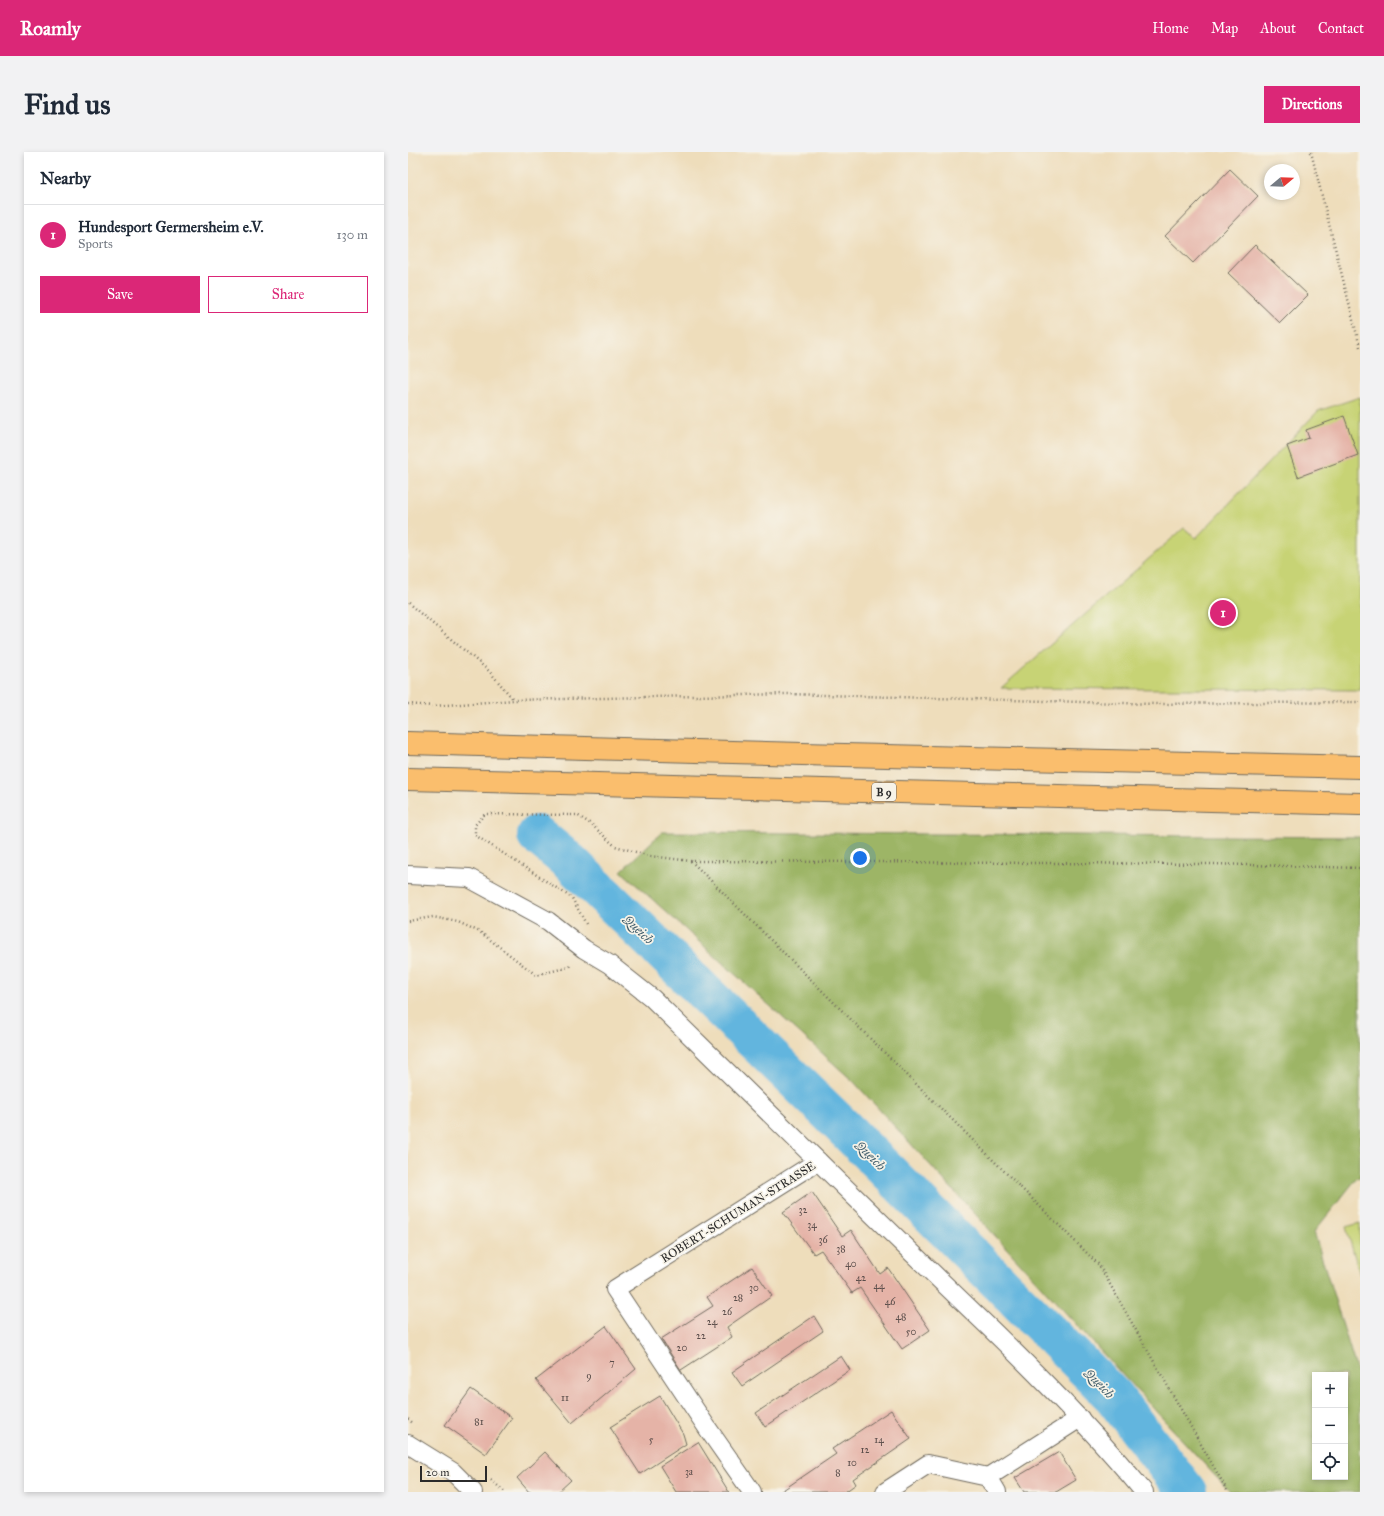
<!DOCTYPE html>
<meta charset="utf-8">
<style>
:root{--surface:#fff;--page:#f2f2f3;--text:#1f2937;--muted:#747a83;--line:#e0e1e3;--accent:#db2777}
body{margin:0;font-family:"IM FELL Great Primer",serif;background:var(--page);color:var(--text)}
.controls{position:absolute;right:12px;bottom:12px;display:grid;overflow:hidden;border-radius:0px;box-shadow:0 2px 6px #0003}
.controls button{width:36px;height:36px;display:grid;place-items:center;padding:0;border:0;border-bottom:1px solid var(--line);background:var(--surface);color:var(--text);font:20px sans-serif}
.compass{position:absolute;left:856px;top:12px;width:36px;height:36px;border-radius:50%;background:var(--surface);box-shadow:0 2px 6px #0003;rotate:71deg}
.scale{position:absolute;left:12px;bottom:10px;width:67px;box-sizing:border-box;padding-left:4px;border:2px solid #2b2b2b;border-top:0;font-size:11px;line-height:14px;white-space:nowrap;color:#2b2b2b;-webkit-text-stroke:3px #f7f3e8;paint-order:stroke}
.you{position:absolute;left:452px;top:706px;width:14px;height:14px;margin:-10px;border:3px solid #fff;border-radius:50%;background:#1a73e8;box-shadow:0 0 0 6px #1a73e833}
.badge{display:grid;place-items:center;width:26px;height:26px;border-radius:50%;background:var(--accent);color:#fff;font-size:13px;font-weight:700}
.pin{position:absolute;translate:-50% -50%;border:2px solid #fff;box-shadow:0 1px 4px #0006}
.list{margin:0;padding:0;list-style:none}
h2{display:flex;justify-content:space-between;align-items:center;height:52px;margin:0;padding:0 16px;font-size:17px}
h2 small{font-size:13px;font-weight:400;color:var(--muted)}
.list li{display:grid;grid-template-columns:26px 1fr auto;gap:12px;align-items:center;box-sizing:border-box;height:60px;padding:0 16px;border-top:1px solid var(--line)}
.list b{display:block;font-size:15px;white-space:nowrap}
.list p{margin:0;font-size:13px;white-space:nowrap;color:var(--muted)}
.list em{font-size:13px;font-style:normal;color:var(--muted)}
.actions{display:flex;gap:8px;padding:12px 16px}
.actions a{flex:1;padding:9px 0;border:1px solid var(--accent);border-radius:0px;text-align:center;font-size:14px;color:var(--accent)}
.actions .main{background:var(--accent);color:#fff}
.icon{flex:none;width:22px;height:22px;fill:none;stroke:currentColor;stroke-width:2;stroke-linecap:round;stroke-linejoin:round}
.map{position:relative;flex:none;width:952px;height:1340px;overflow:hidden;border-radius:0px}
header{display:flex;align-items:center;gap:24px;box-sizing:border-box;height:56px;padding:0 20px;background:var(--accent);color:#fff}
header strong{font-size:19px}
nav{display:flex;gap:22px;margin-inline-start:auto;font-size:14px}
.intro{display:flex;align-items:center;justify-content:space-between;box-sizing:border-box;height:96px;padding:0 24px}
h1{margin:0;font-size:28px}
.button{padding:10px 18px;border-radius:0px;background:var(--accent);color:#fff;font-size:14px;font-weight:700}
main{display:flex;gap:24px;padding:0 24px}
aside{flex:1;background:var(--surface);border-radius:0px;box-shadow:0 2px 6px #0003}
.map>svg:first-child{display:block}
</style>
<header>
<strong>Roamly</strong>
<nav><a>Home</a><a>Map</a><a>About</a><a>Contact</a></nav>
</header>
<div class="intro"><h1>Find us</h1><a class="button">Directions</a></div>
<main>
<aside>
<h2>Nearby<small></small></h2>
<ul class="list">
<li><span class="badge">1</span><div><b>Hundesport Germersheim e.V.</b><p>Sports</p></div><em>130 m</em></li>
</ul>
<div class="actions"><a class="main">Save</a><a>Share</a></div>
</aside>
<div class="map">
<svg width="952" height="1340" viewBox="0 0 952 1340">
<rect width="100%" height="100%" fill="#f7f3e8"/>
<filter id="ink" filterUnits="userSpaceOnUse"><feTurbulence type="fractalNoise" baseFrequency=".025" numOctaves="2"/><feDisplacementMap in="SourceGraphic" scale="8" xChannelSelector="R" yChannelSelector="G"/><feConvolveMatrix kernelMatrix="1 2 1 2 8 2 1 2 1" color-interpolation-filters="sRGB"/></filter>
<filter id="wash" filterUnits="userSpaceOnUse"><feTurbulence type="fractalNoise" baseFrequency=".012" numOctaves="4" result="noise"/><feDisplacementMap in="SourceGraphic" scale="16" xChannelSelector="R" yChannelSelector="G"/><feGaussianBlur stdDeviation="0.9" result="paint"/><feColorMatrix in="noise" values="0 0 0 0 0 0 0 0 0 0 0 0 0 0 0 0 0 1.4 0 .05"/><feComposite in="paint" operator="in"/></filter>
<g filter="url(#wash)">
<rect width="100%" height="100%" fill="#edb"/>
<g fill="#c7d375" stroke="#797f50">
<path d="M952,245V538L593,536L776,376L788,386L910,259Z"/>
<path d="M952,1071V1123L938,1075Z"/>
</g>
<path fill="#9db566" stroke="#647048" fill-rule="evenodd" d="M254,680L952,685V1025L949,1026L906,1080L952,1229V1340H822L446,930L213,719ZM907,1223H937V1325H907Z"/>
<g fill="none" stroke-linecap="round" stroke-linejoin="round">
<path stroke="#62b5de" stroke-width="40" d="M129,683L163,711L428,968L705,1244L779,1340"/>
</g>
<g id="blocks">
<g fill="#e5b3a7">
<path d="M822,17L850,44L785,111L757,84Z"/>
<path d="M847,93L900,143L872,171L820,121Z"/>
<path d="M936,264L950,303L890,325L879,294L901,286L898,278Z"/>
<path d="M404,1040L434,1084L443,1078L472,1122L480,1116L522,1178L494,1197L452,1136L444,1141L413,1098L406,1102L375,1060Z"/>
<path d="M344,1115L364,1144L319,1175L324,1185L273,1218L253,1187L305,1154L299,1145Z"/>
<path d="M406,1164L415,1179L334,1234L324,1220Z"/>
<path d="M198,1174L228,1217L164,1271L128,1228Z"/>
<path d="M433,1204L442,1218L357,1275L348,1261Z"/>
<path d="M63,1237L104,1266L78,1302L37,1273Z"/>
<path d="M252,1244L275,1282L278,1292L232,1322L202,1275Z"/>
<path d="M483,1258L503,1287L445,1327L448,1332L437,1340H372L428,1302L424,1297Z"/>
<path d="M290,1290L321,1340H268L252,1314Z"/>
<path d="M137,1300L163,1328L150,1340H121L109,1326Z"/>
<path d="M651,1300L668,1328L648,1340H616L607,1326Z"/>
</g>
</g>
</g>
<g filter="url(#ink)">
<use href="#blocks" fill-opacity="0" stroke="#6f695d" stroke-width="1"/>
<g fill="none" stroke-linecap="round" stroke-linejoin="round">
<g stroke="#6f695d" stroke-width="20">
<g id="minor">
<path d="M0,723L61,726L140,769L176,797L201,812L244,846L410,1009"/>
<path d="M0,1292L45,1320L65,1340"/>
<path d="M344,1340L300,1277L207,1137L410,1009C460,1058 510,1107 560,1155C622,1214 682,1274 736,1340"/>
<path d="M477,1340L520,1312L580,1325"/>
<path d="M589,1340L580,1325L672,1266"/>
</g>
</g>
<g stroke="#6f695d" stroke-width="24">
<g id="trunk">
<path d="M0,591L394,602L952,615"/>
<path d="M0,627L952,652"/>
</g>
</g>
<g stroke="#6f695d" stroke-width="2.5" stroke-dasharray="1 3" stroke-linecap="butt">
<path d="M903,0L952,195"/>
<path d="M0,451L81,519L105,547"/>
<path d="M0,552L25,554L106,548L378,542L749,552L952,550"/>
<path d="M283,709L691,1113L820,1340"/>
<path d="M0,769L25,765L50,770L72,780L128,823L161,815L162,813"/>
<path d="M178,772L164,746L67,683V673L77,662L169,663L183,672L207,694L242,704L283,709L804,712L952,716"/>
<path d="M0,1267L6,1272"/>
<path d="M83,1328L97,1340"/>
</g>
<use href="#minor" stroke="#fff" stroke-width="18"/>
<use href="#trunk" stroke="#fabe6d" stroke-width="22"/>
</g>
</g>
<g text-anchor="middle" stroke-width="3.5" stroke-linejoin="round" paint-order="stroke">
<g font-size="10" fill="#5a4d4a">
<text x="395" y="1061">32</text>
<text x="404" y="1076">34</text>
<text x="415" y="1091">36</text>
<text x="433" y="1100">38</text>
<text x="443" y="1115">40</text>
<text x="453" y="1129">42</text>
<text x="471" y="1137">44</text>
<text x="346" y="1139">30</text>
<text x="330" y="1149">28</text>
<text x="482" y="1153">46</text>
<text x="319" y="1163">26</text>
<text x="493" y="1168">48</text>
<text x="304" y="1173">24</text>
<text x="503" y="1183">50</text>
<text x="293" y="1187">22</text>
<text x="274" y="1199">20</text>
<text x="204" y="1214">7</text>
<text x="181" y="1227">9</text>
<text x="157" y="1249">11</text>
<text x="71" y="1273">81</text>
<text x="243" y="1291">5</text>
<text x="471" y="1291">14</text>
<text x="457" y="1301">12</text>
<text x="444" y="1314">10</text>
<text x="281" y="1323">3a</text>
<text x="430" y="1324">8</text>
</g>
<rect fill="#f7f3e8" stroke="#686764" stroke-width="1" x="464" y="631" width="24" height="18" rx="3"/>
<g font-size="11" font-weight="bold" fill="#2b2b2b">
<text x="476" y="644">B 9</text>
</g>
<g font-size="12" fill="#2b2b2b" stroke="#f7f3e8">
<text transform="translate(330 1060) rotate(-32)" y="4">ROBERT-SCHUMAN-STRASSE</text>
</g>
<g font-size="13" font-style="italic" fill="#3e5b6a" stroke="#f7f3e8">
<text transform="translate(231 777) rotate(44)" y="5">Queich</text>
<text transform="translate(463 1003) rotate(45)" y="5">Queich</text>
<text transform="translate(692 1231) rotate(46)" y="5">Queich</text>
</g>
</g>
</svg>
<div class="controls">
<button>+</button>
<button>−</button>
<button><svg class="icon" aria-label="locate" viewBox="0 0 24 24"><circle cx="12" cy="12" r="6"/><path d="M12 2v4M12 18v4M2 12h4M18 12h4"/></svg></button>
</div>
<svg class="compass" viewBox="-18 -18 36 36"><path d="M0-13l5 13h-10z" fill="#e53935"/><path d="M0 13l5-13h-10z" fill="#747a83"/></svg>
<div class="scale">20 m</div>
<div class="you"></div>
<div class="pin badge" style="left:815px;top:461px">1</div>
</div>
</main>
